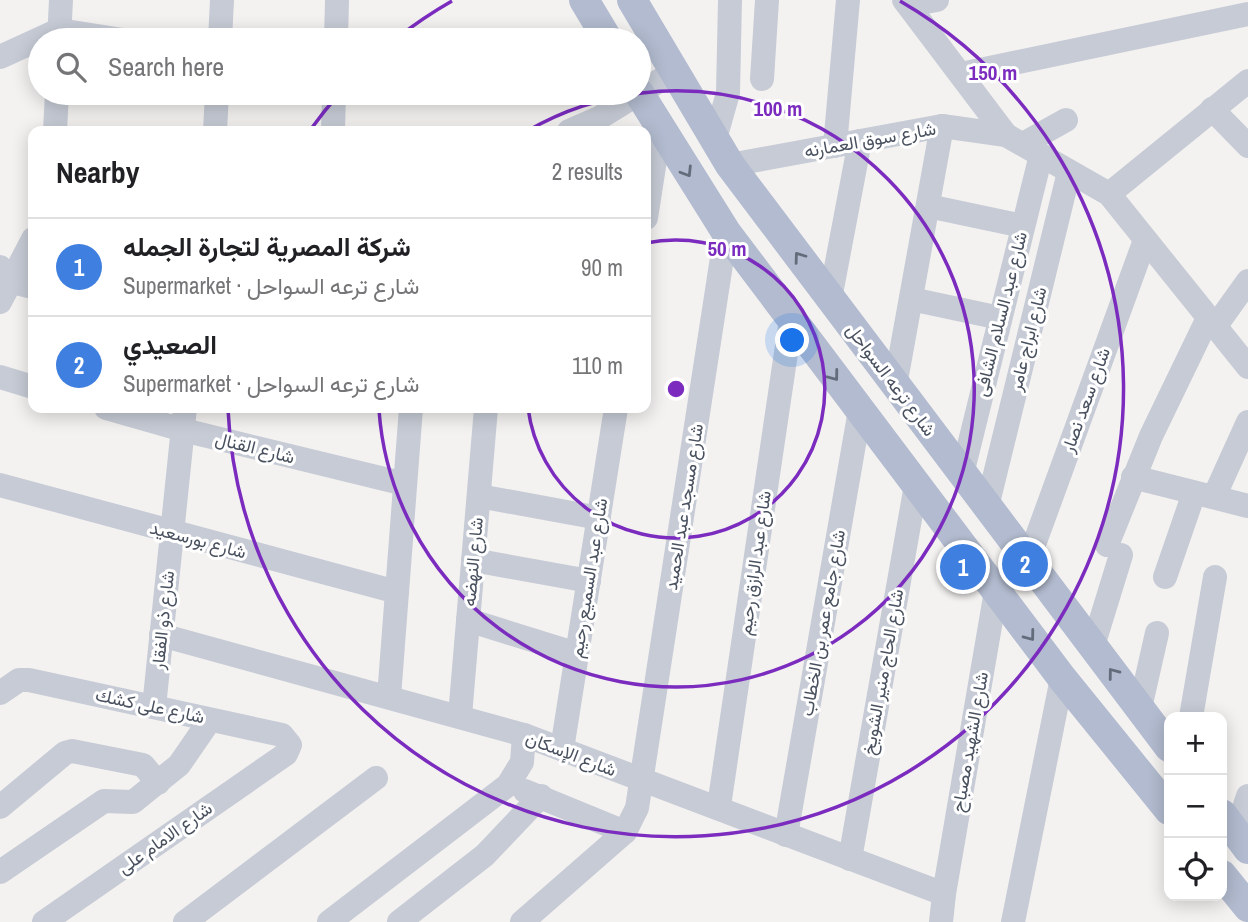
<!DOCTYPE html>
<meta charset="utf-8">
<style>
:root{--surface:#fff;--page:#f2f2f2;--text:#202124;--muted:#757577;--line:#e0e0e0;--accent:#2563eb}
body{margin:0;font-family:"Archivo Narrow",Vazirmatn,sans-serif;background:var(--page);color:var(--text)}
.controls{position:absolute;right:21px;bottom:21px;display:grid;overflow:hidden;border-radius:14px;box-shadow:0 4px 18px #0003}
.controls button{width:63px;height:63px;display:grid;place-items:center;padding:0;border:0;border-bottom:2px solid var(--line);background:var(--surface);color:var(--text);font:35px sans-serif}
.you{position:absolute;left:793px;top:341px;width:24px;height:24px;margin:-18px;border:5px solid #fff;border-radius:50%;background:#1a73e8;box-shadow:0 0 0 10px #1a73e833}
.badge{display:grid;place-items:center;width:46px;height:46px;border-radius:50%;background:var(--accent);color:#fff;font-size:23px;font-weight:700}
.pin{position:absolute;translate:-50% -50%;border:4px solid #fff;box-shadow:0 2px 7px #0006}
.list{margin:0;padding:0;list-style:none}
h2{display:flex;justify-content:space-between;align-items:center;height:91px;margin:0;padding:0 28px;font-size:30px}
h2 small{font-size:23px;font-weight:400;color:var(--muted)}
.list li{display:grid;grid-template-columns:46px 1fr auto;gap:21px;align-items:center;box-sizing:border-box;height:98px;padding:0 28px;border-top:2px solid var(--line)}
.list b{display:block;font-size:26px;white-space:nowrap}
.list p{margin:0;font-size:23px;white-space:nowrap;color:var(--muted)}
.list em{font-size:23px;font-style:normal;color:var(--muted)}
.icon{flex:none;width:38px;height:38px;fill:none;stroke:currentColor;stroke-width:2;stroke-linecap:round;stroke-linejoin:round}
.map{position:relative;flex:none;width:1248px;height:922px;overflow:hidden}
.search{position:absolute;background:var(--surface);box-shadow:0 4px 18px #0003;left:28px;top:28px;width:623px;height:77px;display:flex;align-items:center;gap:18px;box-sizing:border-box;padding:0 24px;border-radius:38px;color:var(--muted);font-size:26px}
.panel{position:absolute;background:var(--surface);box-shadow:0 4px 18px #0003;left:28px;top:126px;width:623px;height:287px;border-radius:14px}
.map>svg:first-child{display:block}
</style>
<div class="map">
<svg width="1248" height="922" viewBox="0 0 1248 922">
<rect width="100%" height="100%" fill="#f4f2f1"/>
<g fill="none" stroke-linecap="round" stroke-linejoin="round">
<g stroke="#c6cbd5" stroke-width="24">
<path d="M904,0L1006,135"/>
<path d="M909,5L937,0"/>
<path d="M59,40L61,0"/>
<path d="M220,40L222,0"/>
<path d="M336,40L337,0"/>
<path d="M0,57L59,30L123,40"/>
<path d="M961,74L1248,14"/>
<path d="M762,79L767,0"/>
<path d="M1212,109L1248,146"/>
<path d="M55,131L57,93"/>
<path d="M215,131L217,93"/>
<path d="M333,131L334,93"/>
<path d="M569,131L599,118L675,71"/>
<path d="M715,139L728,93L730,0"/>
<path d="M1023,144L1066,120"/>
<path d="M835,146L848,0"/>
<path d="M730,165L942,126L1006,135L1109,194L1248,367"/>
<path d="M1109,194L1248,81"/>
<path d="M928,206L1023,226"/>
<path d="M646,218L660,128"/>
<path d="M0,267L8,281L33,287"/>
<path d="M830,299L860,141"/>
<path d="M911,299L1000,318"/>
<path d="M0,302L33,239"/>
<path d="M1215,327L1248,281"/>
<path d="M0,377L33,387"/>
<path d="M895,386L942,126"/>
<path d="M106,408L183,430L405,484"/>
<path d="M962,474L1041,155"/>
<path d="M1133,477L1248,506"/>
<path d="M0,485L397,592"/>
<path d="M479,496L599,518"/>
<path d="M1214,497L1248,422"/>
<path d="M987,507L1069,172"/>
<path d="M1107,545L1151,436L1208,318"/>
<path d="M473,560L589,581"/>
<path d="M1028,561L1145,240"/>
<path d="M1165,577L1194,493"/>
<path d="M468,620L577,654"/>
<path d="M161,635L524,735L944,894L941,922"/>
<path d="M1093,646L1121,555"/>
<path d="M0,693L19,680H29L282,735L290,745L286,754L44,922"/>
<path d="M389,697L411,408"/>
<path d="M154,707L185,408"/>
<path d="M1140,708L1157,633"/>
<path d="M460,716L486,408"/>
<path d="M1191,717L1215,577"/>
<path d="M562,749L616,408"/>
<path d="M525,791L625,832"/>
<path d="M719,806L791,319"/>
<path d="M0,807L65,753L72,751L143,765L158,783"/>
<path d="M1236,832L1248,796"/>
<path d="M786,835L860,410"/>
<path d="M850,859L916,485"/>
<path d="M0,872L104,801L133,802L179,765L210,720"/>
<path d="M944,894L996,591"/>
<path d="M185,922L376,778"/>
<path d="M329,922L508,785L522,762L524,735"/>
<path d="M399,922L485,855L541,796"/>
<path d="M522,922L625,832L637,808L726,232"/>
<path d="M1013,922L1062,678"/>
</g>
<g stroke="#b2bbcf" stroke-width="30">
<path d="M584,0L608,40"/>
<path d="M632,0L730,165L1169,747"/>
<path d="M639,93L726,232L1062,678L1169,810"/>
<path d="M1222,814L1248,849"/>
<path d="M1222,875L1248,907"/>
</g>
</g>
<defs><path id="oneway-chevron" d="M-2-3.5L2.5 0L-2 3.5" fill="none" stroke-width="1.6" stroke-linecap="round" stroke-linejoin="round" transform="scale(1.75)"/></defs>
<g stroke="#636c7b">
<use href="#oneway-chevron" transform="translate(687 172) rotate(58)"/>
<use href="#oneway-chevron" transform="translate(799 257) rotate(-126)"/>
<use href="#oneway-chevron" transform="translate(834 376) rotate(53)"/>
<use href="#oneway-chevron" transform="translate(1030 636) rotate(53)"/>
<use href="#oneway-chevron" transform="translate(1113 673) rotate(-127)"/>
</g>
<g fill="none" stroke="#7b2cbf" stroke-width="3.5">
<path d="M646 243A149 149 0 1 1 528 408"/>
<path d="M527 131A298 298 0 1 1 379 410"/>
<path d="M311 129A448 448 0 0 1 338 95M397 38A448 448 0 0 1 452 1M900 1A448 448 0 1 1 228 409"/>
</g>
<g text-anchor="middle" stroke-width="6" stroke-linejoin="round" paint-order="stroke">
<g font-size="18" fill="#49515f" stroke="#fff">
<text transform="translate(870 140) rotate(-10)" y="6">شارع سوق العمارنه</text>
<text transform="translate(1001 314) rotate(-76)" y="6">شارع عبد السلام الشافى</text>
<text transform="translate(1028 339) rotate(-76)" y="6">شارع ابراج عامر</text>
<text transform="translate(891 380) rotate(53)" y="6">شارع ترعه السواحل</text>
<text transform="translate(1086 400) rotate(-70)" y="6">شارع سعد نصار</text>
<text transform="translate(255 448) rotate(14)" y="6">شارع القنال</text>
<text transform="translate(684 507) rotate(-81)" y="6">شارع مسجد عبد الحميد</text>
<text transform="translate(198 540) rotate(15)" y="6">شارع بورسعيد</text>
<text transform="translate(473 562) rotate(-85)" y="6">شارع النهضه</text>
<text transform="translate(755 563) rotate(-82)" y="6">شارع عبد الرازق رحيم</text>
<text transform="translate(589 578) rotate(-81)" y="6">شارع عبد السميع رحيم</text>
<text transform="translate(163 620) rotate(-84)" y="6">شارع ذو الفقار</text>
<text transform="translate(823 623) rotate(-80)" y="6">شارع جامع عمر بن الخطاب</text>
<text transform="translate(883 672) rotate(-80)" y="6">شارع الحاج منير الشويخ</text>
<text transform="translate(150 706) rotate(12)" y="6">شارع على كشك</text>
<text transform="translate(970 742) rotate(-80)" y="6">شارع الشهيد مصباح</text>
<text transform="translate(571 754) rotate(21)" y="6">شارع الإسكان</text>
<text transform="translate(165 838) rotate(-35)" y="6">شارع الامام على</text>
</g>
</g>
<circle cx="676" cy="389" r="10" fill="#7b2cbf" stroke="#fff" stroke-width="3.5"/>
<g font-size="21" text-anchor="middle" font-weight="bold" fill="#7b2cbf" stroke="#fff" stroke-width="6" stroke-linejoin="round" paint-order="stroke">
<text x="993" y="80">150 m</text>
<text x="778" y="116">100 m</text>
<text x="727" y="256">50 m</text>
</g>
</svg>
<div class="controls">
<button>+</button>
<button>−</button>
<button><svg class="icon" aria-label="locate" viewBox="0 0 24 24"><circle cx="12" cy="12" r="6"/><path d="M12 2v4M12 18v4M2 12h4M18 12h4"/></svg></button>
</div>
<div class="you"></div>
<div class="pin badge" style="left:963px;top:567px;background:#3f7fe0">1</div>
<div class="pin badge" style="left:1025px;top:564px;background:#3f7fe0">2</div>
<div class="search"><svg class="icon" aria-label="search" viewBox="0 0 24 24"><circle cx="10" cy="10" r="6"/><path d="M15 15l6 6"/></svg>Search here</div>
<section class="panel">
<h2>Nearby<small>2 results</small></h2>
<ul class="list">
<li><span class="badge" style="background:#3f7fe0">1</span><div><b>شركة المصرية لتجارة الجمله</b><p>Supermarket · شارع ترعه السواحل</p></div><em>90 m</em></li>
<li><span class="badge" style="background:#3f7fe0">2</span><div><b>الصعيدي</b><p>Supermarket · شارع ترعه السواحل</p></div><em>110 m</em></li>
</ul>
</section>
</div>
